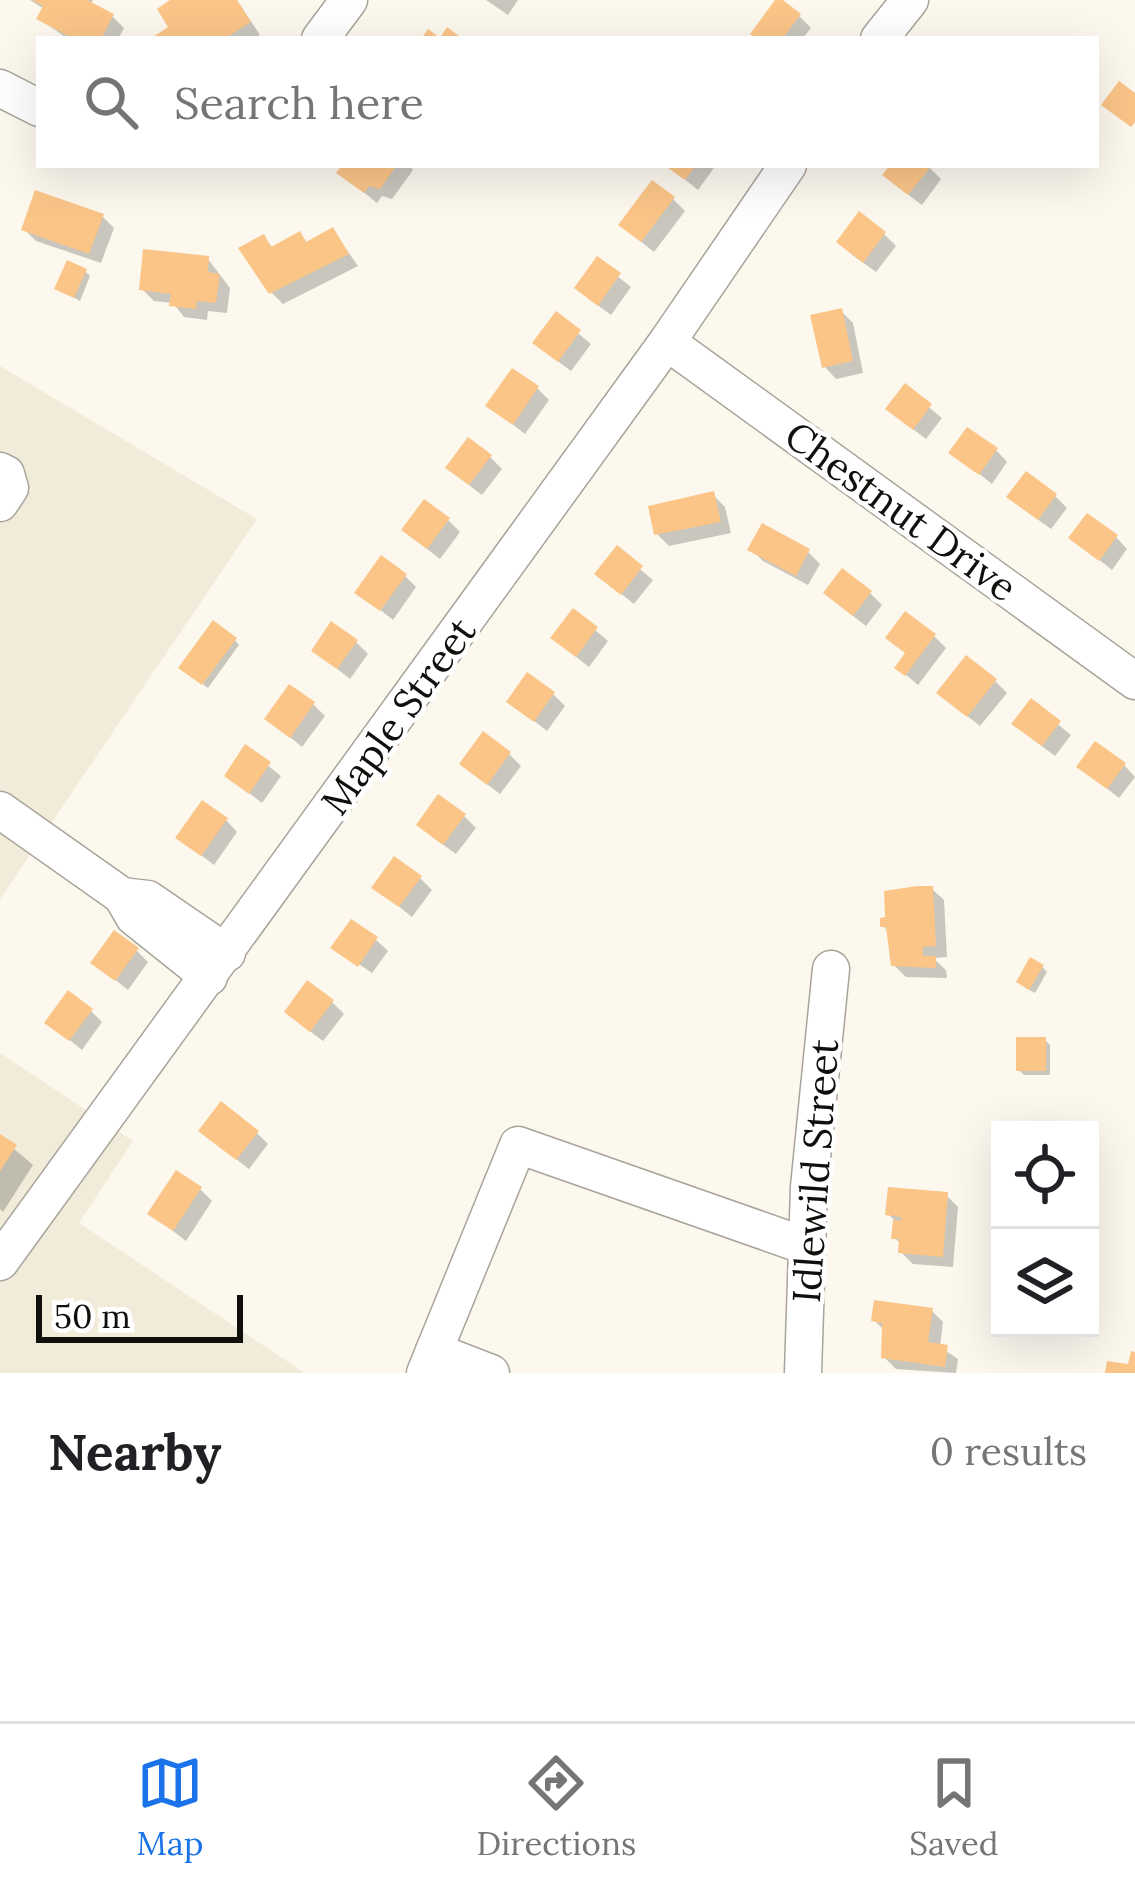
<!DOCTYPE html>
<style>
:root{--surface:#fff;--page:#f6f6f6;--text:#202124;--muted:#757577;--line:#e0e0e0;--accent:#1a73e8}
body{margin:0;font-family:Lora,serif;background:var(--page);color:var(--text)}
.controls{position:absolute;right:36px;bottom:36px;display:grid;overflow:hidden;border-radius:0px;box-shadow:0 12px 48px #0002}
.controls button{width:108px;height:108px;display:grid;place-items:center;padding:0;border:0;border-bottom:3px solid var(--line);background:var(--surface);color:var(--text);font:60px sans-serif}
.scale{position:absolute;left:36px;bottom:30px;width:207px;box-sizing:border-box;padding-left:12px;border:6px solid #100f0c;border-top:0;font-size:33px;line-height:42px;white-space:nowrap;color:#100f0c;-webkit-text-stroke:9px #fff;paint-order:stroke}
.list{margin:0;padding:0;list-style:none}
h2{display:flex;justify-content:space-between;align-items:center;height:156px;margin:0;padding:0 48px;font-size:51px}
h2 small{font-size:39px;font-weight:400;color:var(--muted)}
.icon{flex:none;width:66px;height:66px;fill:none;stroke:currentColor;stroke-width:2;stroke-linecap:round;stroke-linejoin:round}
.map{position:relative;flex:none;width:1135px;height:1373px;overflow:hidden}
.search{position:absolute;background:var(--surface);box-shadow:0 12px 48px #0002;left:36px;right:36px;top:36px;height:132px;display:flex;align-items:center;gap:30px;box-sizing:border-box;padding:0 42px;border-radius:0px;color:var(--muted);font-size:45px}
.sheet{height:348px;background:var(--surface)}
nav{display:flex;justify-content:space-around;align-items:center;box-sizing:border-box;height:168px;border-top:3px solid var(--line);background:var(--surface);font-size:33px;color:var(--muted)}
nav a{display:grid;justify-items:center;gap:6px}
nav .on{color:var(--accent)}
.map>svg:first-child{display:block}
</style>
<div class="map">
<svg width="1135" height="1373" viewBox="0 0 1135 1373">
<rect width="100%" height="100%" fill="#fcf8ee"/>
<g fill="#f1ebda">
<path d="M0,366L257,519L0,899Z"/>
<path d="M0,1053L133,1141L79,1223L305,1373H0Z"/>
</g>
<g fill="#0003">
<path d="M30,0H93L90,5L112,16L124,28L118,39H68L40,19L44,9Z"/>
<path d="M176,0H237L260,35L253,39H155L172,28Z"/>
<path d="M486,0H518L508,15Z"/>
<path d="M799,16L811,28L802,39H759Z"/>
<path d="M346,165H409L413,170L392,199L382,196L377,203L340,173Z"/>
<path d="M667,165H716L698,190Z"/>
<path d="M894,165H927L941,179L922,205L898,187Z"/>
<path d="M673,199L685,211L654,252L634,236Z"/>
<path d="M102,216L114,228L101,263L36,241L24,229Z"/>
<path d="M333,230L358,266L283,304L271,292L264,238L274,249L299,234L309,244Z"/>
<path d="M884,234L896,246L876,272L851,254Z"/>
<path d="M208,259L230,288L227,313L208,311L207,320L184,317L173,303L154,301L142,289Z"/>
<path d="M597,260L631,287L611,315L589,299Z"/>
<path d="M85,271L90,276L80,301L58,288Z"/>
<path d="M841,311L853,323L863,373L836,379L825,367Z"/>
<path d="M557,316L591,344L571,371L548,354Z"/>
<path d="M537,388L549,400L525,434L489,406Z"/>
<path d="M905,388L942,418L926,439L901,420Z"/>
<path d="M996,450L1007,462L992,484L952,452Z"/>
<path d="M490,457L502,469L482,495L461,479Z"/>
<path d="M713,495L725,507L731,533L669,546L657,534Z"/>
<path d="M1055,496L1067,508L1051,529L1022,508Z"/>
<path d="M448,520L460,532L440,559L417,541Z"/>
<path d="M1116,537L1127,549L1112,570L1072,538Z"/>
<path d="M751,549L808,552L820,564L808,585L763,561Z"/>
<path d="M617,550L653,580L634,604L610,585Z"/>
<path d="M405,576L416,587L393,620L358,592Z"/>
<path d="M870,593L882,605L866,626L839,605Z"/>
<path d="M574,612L608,641L589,667L566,649Z"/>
<path d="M934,636L946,648L918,685L898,668L908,655Z"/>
<path d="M235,640L239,645L208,688L186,672Z"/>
<path d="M356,642L368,654L350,679L314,651Z"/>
<path d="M995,681L1007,693L980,726L952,704Z"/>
<path d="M553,694L565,706L547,731L510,702Z"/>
<path d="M1031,702L1071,735L1055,756L1027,735Z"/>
<path d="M313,704L325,716L302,747L268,719Z"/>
<path d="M246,748L281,776L262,803L227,776Z"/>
<path d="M509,754L521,766L500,794L475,775Z"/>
<path d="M1124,765L1135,777L1119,798L1080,767Z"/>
<path d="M464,816L476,828L456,854L431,836Z"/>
<path d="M226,820L237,832L214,865L179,838Z"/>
<path d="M420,878L432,890L412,917L375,887Z"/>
<path d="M932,889L944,900L947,957L933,958L946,970L947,978L906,977L894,965L890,933L883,926Z"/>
<path d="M376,940L388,951L370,976L372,973L343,953Z"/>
<path d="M137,951L148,962L128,990L94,963Z"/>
<path d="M1042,967L1047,972L1035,993L1024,987Z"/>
<path d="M332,1002L344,1014L323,1041L299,1023Z"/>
<path d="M91,1011L102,1022L82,1050L48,1022Z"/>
<path d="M1045,1040L1050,1045V1075H1024L1019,1070Z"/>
<path d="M257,1133L268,1144L249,1169L214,1142Z"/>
<path d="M0,1137L33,1165L3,1212L0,1209Z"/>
<path d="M200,1189L212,1201L186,1241L151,1214Z"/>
<path d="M946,1195L958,1207L953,1267L913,1264L901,1252L902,1245L895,1238L896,1222L888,1214Z"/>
<path d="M932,1311L943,1322L940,1347L958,1359L956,1373L896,1369L884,1357L885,1331L874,1320Z"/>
</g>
<g fill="#fbc588">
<path d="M32,0H87L114,14L101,39H74L36,19L43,6Z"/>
<path d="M170,0H237L251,22L224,39H150L168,27L157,9Z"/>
<path d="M775,0H783L801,14L782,39H757L750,34Z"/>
<path d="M447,27L463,39H421L428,29L440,38Z"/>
<path d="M1119,81L1135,93V122L1131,127L1101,105Z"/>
<path d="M342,165H397L380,189L369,186L364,193L336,173Z"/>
<path d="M664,165H696L685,180Z"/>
<path d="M890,165H932L908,195L882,175Z"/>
<path d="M652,180L675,197L641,242L618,225Z"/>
<path d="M35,190L104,214L89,254L21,230Z"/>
<path d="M859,211L886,232L863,263L836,242Z"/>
<path d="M333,227L349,254L269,294L238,248L264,234L271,247L300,231L306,242Z"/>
<path d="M143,249L209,256L208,272L220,274L216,303L197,301L196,309L169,306L171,294L139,290Z"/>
<path d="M597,256L621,273L598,306L574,288Z"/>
<path d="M67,260L87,269L74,298L54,289Z"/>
<path d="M842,308L853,361L822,368L810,315Z"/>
<path d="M556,311L581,330L558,362L532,343Z"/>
<path d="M512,368L539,386L513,425L485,406Z"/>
<path d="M905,383L932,404L913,430L885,409Z"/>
<path d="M967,427L998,448L979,475L948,453Z"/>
<path d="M468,437L492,455L469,485L445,468Z"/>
<path d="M1026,471L1057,494L1038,520L1006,497Z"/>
<path d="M714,491L721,522L654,535L648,506Z"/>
<path d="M424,499L450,518L427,549L401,530Z"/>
<path d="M1087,513L1118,535L1099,561L1068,538Z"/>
<path d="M762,523L810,549L796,576L747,550Z"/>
<path d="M617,545L643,566L621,595L594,574Z"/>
<path d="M381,555L407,574L380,611L354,593Z"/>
<path d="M842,568L872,591L853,616L823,593Z"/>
<path d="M573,608L598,627L576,657L550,638Z"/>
<path d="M905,611L936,634L905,676L894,668L905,653L885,638Z"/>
<path d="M213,620L237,638L202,685L178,668Z"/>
<path d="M331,621L358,640L337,669L311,651Z"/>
<path d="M966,655L997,679L967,717L936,693Z"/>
<path d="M527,672L555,692L534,722L506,702Z"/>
<path d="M289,684L315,702L290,738L264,719Z"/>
<path d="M1031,698L1061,721L1042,746L1011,724Z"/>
<path d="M483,731L511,752L487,785L459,764Z"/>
<path d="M1095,741L1126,763L1107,789L1076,767Z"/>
<path d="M245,744L271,762L249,794L224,776Z"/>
<path d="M438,794L466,814L443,845L416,825Z"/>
<path d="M202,800L228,818L201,856L175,838Z"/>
<path d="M394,856L422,876L399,907L371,888Z"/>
<path d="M917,886H933L936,946L923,947V956H936V968L891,966L886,927H880V918L885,917L884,891Z"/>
<path d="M351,919L378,937L358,967L330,948Z"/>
<path d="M114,930L139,948L115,981L90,963Z"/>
<path d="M1030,957L1044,965L1029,990L1016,982Z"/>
<path d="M307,980L334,1000L310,1032L284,1012Z"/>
<path d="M68,990L93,1009L69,1041L44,1023Z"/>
<rect x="1016" y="1037" width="30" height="34"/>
<path d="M221,1101L259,1131L236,1160L198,1131Z"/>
<path d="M0,1134L17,1145L0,1171Z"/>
<path d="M176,1170L202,1187L173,1231L147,1214Z"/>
<path d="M888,1187L948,1192L943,1257L898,1253L899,1239H891L893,1220L901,1221V1217L885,1215Z"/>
<path d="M874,1300L933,1308L928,1342L948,1345L945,1367L881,1358L882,1323L871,1321Z"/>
<path d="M1131,1351L1135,1352V1373H1105L1107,1361L1128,1364Z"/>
</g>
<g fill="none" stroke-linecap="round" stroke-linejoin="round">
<g stroke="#a8a49b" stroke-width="39">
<g id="minor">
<path d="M320,39L349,0"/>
<path d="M879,39L910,0"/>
<path d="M0,88L39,108"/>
<path d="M667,342L1135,681"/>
<path d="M0,471L6,474L10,488L0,503"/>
<path d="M0,810L122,896"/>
<path d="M209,977L134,917L122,896L148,899L227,953"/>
<path d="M0,1262L667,342L788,165"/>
<path d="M434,1351L491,1373"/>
<path d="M425,1373L518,1145L806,1246"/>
<path d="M803,1373L809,1187L831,969"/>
</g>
</g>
<use href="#minor" stroke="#fff" stroke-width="36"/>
</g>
<g text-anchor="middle" stroke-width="9" stroke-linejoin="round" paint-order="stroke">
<g font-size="39" fill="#100f0c" stroke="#fff">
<text transform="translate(901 511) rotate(36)" y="14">Chestnut Drive</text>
<text transform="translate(398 716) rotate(-54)" y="14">Maple Street</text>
<text transform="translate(815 1171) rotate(-86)" y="14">Idlewild Street</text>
</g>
</g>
</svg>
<div class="controls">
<button><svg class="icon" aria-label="locate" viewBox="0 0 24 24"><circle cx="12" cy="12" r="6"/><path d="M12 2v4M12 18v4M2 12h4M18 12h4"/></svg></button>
<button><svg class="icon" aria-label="layers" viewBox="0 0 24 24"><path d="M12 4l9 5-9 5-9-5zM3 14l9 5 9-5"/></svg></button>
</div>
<div class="scale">50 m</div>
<div class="search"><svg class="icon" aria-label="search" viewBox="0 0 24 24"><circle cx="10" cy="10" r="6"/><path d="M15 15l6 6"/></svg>Search here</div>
</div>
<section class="sheet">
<h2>Nearby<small>0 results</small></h2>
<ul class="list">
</ul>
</section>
<nav>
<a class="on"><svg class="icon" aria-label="map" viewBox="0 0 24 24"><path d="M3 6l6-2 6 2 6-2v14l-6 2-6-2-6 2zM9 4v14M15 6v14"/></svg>Map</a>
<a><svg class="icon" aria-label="directions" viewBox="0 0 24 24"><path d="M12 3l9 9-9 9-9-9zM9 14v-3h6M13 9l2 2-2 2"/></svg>Directions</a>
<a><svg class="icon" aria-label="saved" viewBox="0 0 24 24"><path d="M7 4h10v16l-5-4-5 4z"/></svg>Saved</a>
</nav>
